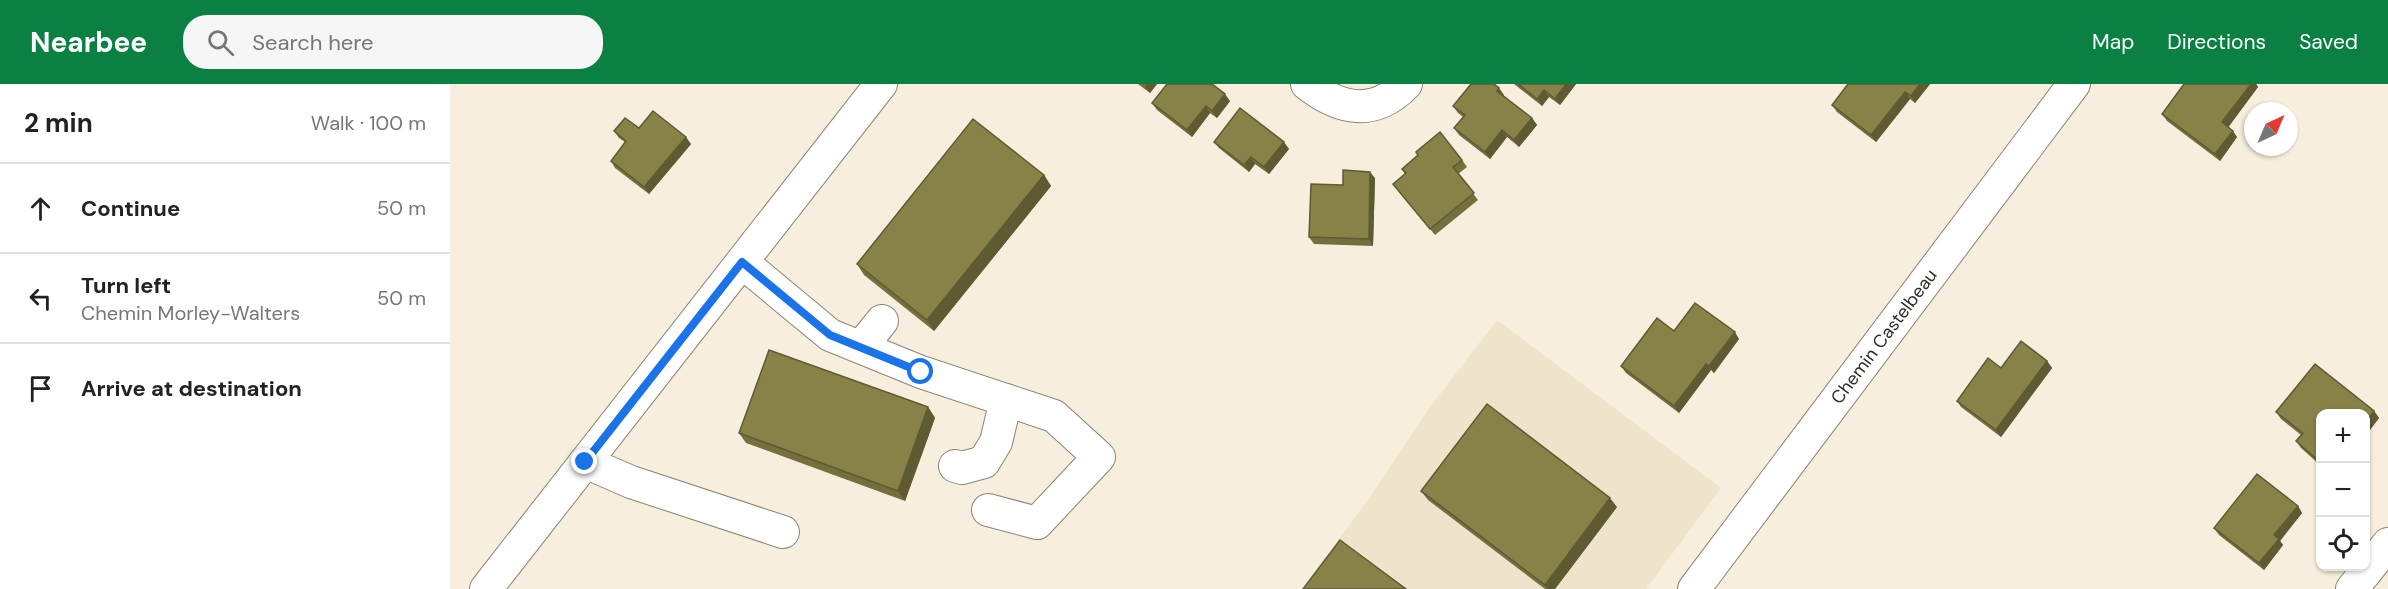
<!DOCTYPE html>
<meta charset="utf-8">
<style>
:root{--surface:#fff;--page:#f6f6f6;--text:#222;--muted:#767676;--line:#e0e0e0;--accent:#0b8043}
body{margin:0;font-family:"DM Sans",sans-serif;background:var(--page);color:var(--text)}
.controls{position:absolute;right:18px;bottom:18px;display:grid;overflow:hidden;border-radius:12px;box-shadow:0 2px 4px #0004}
.controls button{width:54px;height:54px;display:grid;place-items:center;padding:0;border:0;border-bottom:2px solid var(--line);background:var(--surface);color:var(--text);font:30px sans-serif}
.compass{position:absolute;left:1794px;top:18px;width:54px;height:54px;border-radius:50%;background:var(--surface);box-shadow:0 2px 4px #0004;rotate:44deg}
.stop{position:absolute;width:18px;height:18px;margin:-14px;border:4px solid #1a73e8;border-radius:50%;background:#fff}
.stop.end{background:#1a73e8;border-color:#fff;box-shadow:0 2px 6px #0008}
.list{margin:0;padding:0;list-style:none}
h2{display:flex;justify-content:space-between;align-items:center;height:78px;margin:0;padding:0 24px;font-size:26px}
h2 small{font-size:20px;font-weight:400;color:var(--muted)}
.list li{display:grid;grid-template-columns:39px 1fr auto;gap:18px;align-items:center;box-sizing:border-box;height:90px;padding:0 24px;border-top:2px solid var(--line)}
.list b{display:block;font-size:22px;white-space:nowrap}
.list p{margin:0;font-size:20px;white-space:nowrap;color:var(--muted)}
.list em{font-size:20px;font-style:normal;color:var(--muted)}
.icon{flex:none;width:33px;height:33px;fill:none;stroke:currentColor;stroke-width:2;stroke-linecap:round;stroke-linejoin:round}
.map{position:relative;flex:none;width:1938px;height:505px;overflow:hidden}
header{display:flex;align-items:center;gap:36px;box-sizing:border-box;height:84px;padding:0 30px;background:var(--accent);color:#fff}
header strong{font-size:28px}
nav{display:flex;gap:33px;margin-inline-start:auto;font-size:21px}
.search{width:420px;height:54px;background:var(--page);display:flex;align-items:center;gap:15px;box-sizing:border-box;padding:0 21px;border-radius:24px;color:var(--muted);font-size:22px}
main{display:flex}
aside{flex:1;background:var(--surface)}
.map>svg:first-child{display:block}
</style>
<header>
<strong>Nearbee</strong>
<div class="search"><svg class="icon" aria-label="search" viewBox="0 0 24 24"><circle cx="10" cy="10" r="6"/><path d="M15 15l6 6"/></svg>Search here</div>
<nav><a>Map</a><a>Directions</a><a>Saved</a></nav>
</header>
<main>
<aside>
<h2>2 min<small>Walk · 100 m</small></h2>
<ul class="list">
<li><svg class="icon" aria-label="ahead" viewBox="0 0 24 24"><path d="M12 20V5M6 11l6-6 6 6"/></svg><div><b>Continue</b></div><em>50 m</em></li>
<li><svg class="icon" aria-label="left" viewBox="0 0 24 24"><path d="M17 20v-9H6M10 6l-5 5 5 5"/></svg><div><b>Turn left</b><p>Chemin Morley-Walters</p></div><em>50 m</em></li>
<li><svg class="icon" aria-label="arrive" viewBox="0 0 24 24"><path d="M6 21V4h12l-3 4 3 4H6"/></svg><div><b>Arrive at destination</b></div></li>
</ul>
</aside>
<div class="map">
<svg width="1938" height="505" viewBox="0 0 1938 505">
<rect width="100%" height="100%" fill="#f7eedd"/>
<path fill="#f0e3cc" d="M1047,236L1271,404L1196,505H852L917,417L981,322Z"/>
<g fill="none" stroke-linecap="round" stroke-linejoin="round">
<g stroke="#8c8474" stroke-width="34">
<g id="minor">
<path d="M857,0C890,26 924,33 956,0"/>
<path d="M292,178L380,251L471,288L604,332L649,373L587,439L538,426"/>
<path d="M411,263L432,237"/>
<path d="M135,378L181,398L333,448"/>
<path d="M505,382L512,384L534,378L546,358L556,316"/>
<path d="M36,505L431,0"/>
<path id="s1" d="M1244,505L1624,0"/>
<path d="M1902,505L1938,460"/>
</g>
</g>
<use href="#minor" stroke="#fff" stroke-width="32"/>
</g>
<g fill="#756f3e">
<path d="M688,0H707L700,9Z"/>
<path d="M1064,0H1126L1110,21L1099,13L1092,22Z"/>
<path d="M1480,0L1465,19L1460,15L1426,58L1387,28L1382,21Z"/>
<path d="M1734,0H1806L1808,3L1778,43L1787,53L1770,77L1717,37L1712,30Z"/>
<path d="M1054,11L1053,12L1082,34L1087,41L1069,63L1057,53L1040,75L1009,51L1004,44L1013,33L1008,29L1003,22Z"/>
<path d="M780,17L767,34L760,29L742,53L707,26L702,19Z"/>
<path d="M189,44L241,60L199,110L165,84L161,77L175,58L169,54L164,47Z"/>
<path d="M764,58L839,65L819,90L805,80L799,88L769,64Z"/>
<path d="M1012,76L1017,83L1008,90L1028,116L985,151L943,100L955,90L952,85Z"/>
<path d="M594,91L601,102L484,247L414,191L407,180Z"/>
<path d="M925,94L923,162L864,160L859,153L893,101Z"/>
<path d="M1224,247L1289,255L1264,289L1261,286L1229,329L1176,289L1171,282Z"/>
<path d="M1597,277L1602,284L1551,353L1511,323L1507,317Z"/>
<path d="M1865,280L1924,327L1929,334L1916,351V330H1870V381L1851,364L1846,357L1851,351L1831,335L1826,328Z"/>
<path d="M478,323L485,334L455,417L296,359L289,349Z"/>
<path d="M971,407L1167,423L1105,505H1095L978,416Z"/>
<path d="M1848,422L1852,429L1830,457L1833,461L1814,486L1769,451L1764,444Z"/>
</g>
<g fill="#5f5a32">
<path d="M697,0H707L700,9L695,2Z"/>
<path d="M1116,0H1126L1110,21L1105,15Z"/>
<path d="M1470,0H1480L1465,19L1461,12Z"/>
<path d="M1801,0H1806L1808,3L1777,45L1772,38Z"/>
<path d="M1049,4L1054,11L1052,14L1047,7Z"/>
<path d="M1094,6L1099,13L1092,22L1087,15Z"/>
<path d="M1455,8L1460,15L1426,58L1421,51Z"/>
<path d="M775,10L780,17L767,34L762,27Z"/>
<path d="M756,22L760,29L742,53L737,46Z"/>
<path d="M1082,34L1087,41L1069,63L1064,56Z"/>
<path d="M1052,46L1057,53L1040,75L1035,68Z"/>
<path d="M1783,47L1787,53L1770,77L1765,70Z"/>
<path d="M236,53L241,60L199,110L194,103Z"/>
<path d="M834,58L839,65L819,90L814,83Z"/>
<path d="M801,73L805,80L799,88L794,81Z"/>
<path d="M920,88L925,94L923,162L919,155Z"/>
<path d="M594,91L601,102L484,247L477,236Z"/>
<path d="M1285,248L1289,255L1264,289L1259,282Z"/>
<path d="M1597,277L1602,284L1551,353L1546,346Z"/>
<path d="M1256,280L1261,286L1229,329L1224,322Z"/>
<path d="M478,323L485,334L455,417L448,407Z"/>
<path d="M1924,327L1929,334L1916,351V338Z"/>
<path d="M1160,414L1167,423L1105,505H1098L1095,501Z"/>
<path d="M1848,422L1852,429L1830,457L1833,461L1814,486L1809,479L1824,451Z"/>
</g>
<g fill="#888148" stroke="#5f5a32" stroke-width="1.5">
<path d="M717,0H762L775,10L762,27L756,22L737,46L702,19Z"/>
<path d="M1021,0H1044L1049,4L1047,7L1082,34L1064,56L1052,46L1035,68L1004,44L1015,31L1003,22Z"/>
<path d="M1068,0H1116L1105,15L1094,6L1087,15Z"/>
<path d="M1398,0H1470L1461,12L1455,8L1421,51L1382,21Z"/>
<path d="M1734,0H1801L1772,38L1783,47L1765,70L1712,30Z"/>
<path d="M790,24L834,58L814,83L801,73L794,81L764,58Z"/>
<path d="M203,27L236,53L194,103L161,77L176,57L164,47L175,34L189,44Z"/>
<path d="M523,35L594,91L477,236L407,180Z"/>
<path d="M990,48L1012,76L1003,83L1024,109L980,145L943,100L956,89L952,85L968,71L966,68Z"/>
<path d="M893,86L920,88L919,155L859,153L861,100L893,101Z"/>
<path d="M1245,219L1285,248L1259,282L1256,280L1224,322L1171,282L1207,234L1224,247Z"/>
<path d="M1571,257L1597,277L1546,346L1507,317L1538,274L1551,284Z"/>
<path d="M319,266L478,323L448,407L289,349Z"/>
<path d="M1865,280L1924,327L1916,338V330H1870V378L1846,357L1853,349L1826,328Z"/>
<path d="M1037,320L1160,414L1095,501L971,407Z"/>
<path d="M1807,390L1848,422L1824,451L1829,455L1809,479L1764,444Z"/>
<path d="M890,456L956,505H853Z"/>
</g>
<g fill="none" stroke-linecap="round" stroke-linejoin="round">
<path stroke="#1a73e8" stroke-width="8" d="M135,378L292,178L380,251L471,288"/>
</g>
<g text-anchor="middle" stroke-width="5" stroke-linejoin="round" paint-order="stroke">
<g font-size="18" fill="#302c26" stroke="#f7eedd">
<text dy="6" stroke="none"><textPath href="#s1" startOffset="316">Chemin Castelbeau</textPath></text>
</g>
</g>
</svg>
<div class="controls">
<button>+</button>
<button>−</button>
<button><svg class="icon" aria-label="locate" viewBox="0 0 24 24"><circle cx="12" cy="12" r="6"/><path d="M12 2v4M12 18v4M2 12h4M18 12h4"/></svg></button>
</div>
<svg class="compass" viewBox="-18 -18 36 36"><path d="M0-13l5 13h-10z" fill="#e53935"/><path d="M0 13l5-13h-10z" fill="#767676"/></svg>
<div class="stop" style="left:471px;top:288px"></div>
<div class="stop end" style="left:135px;top:378px"></div>
</div>
</main>
